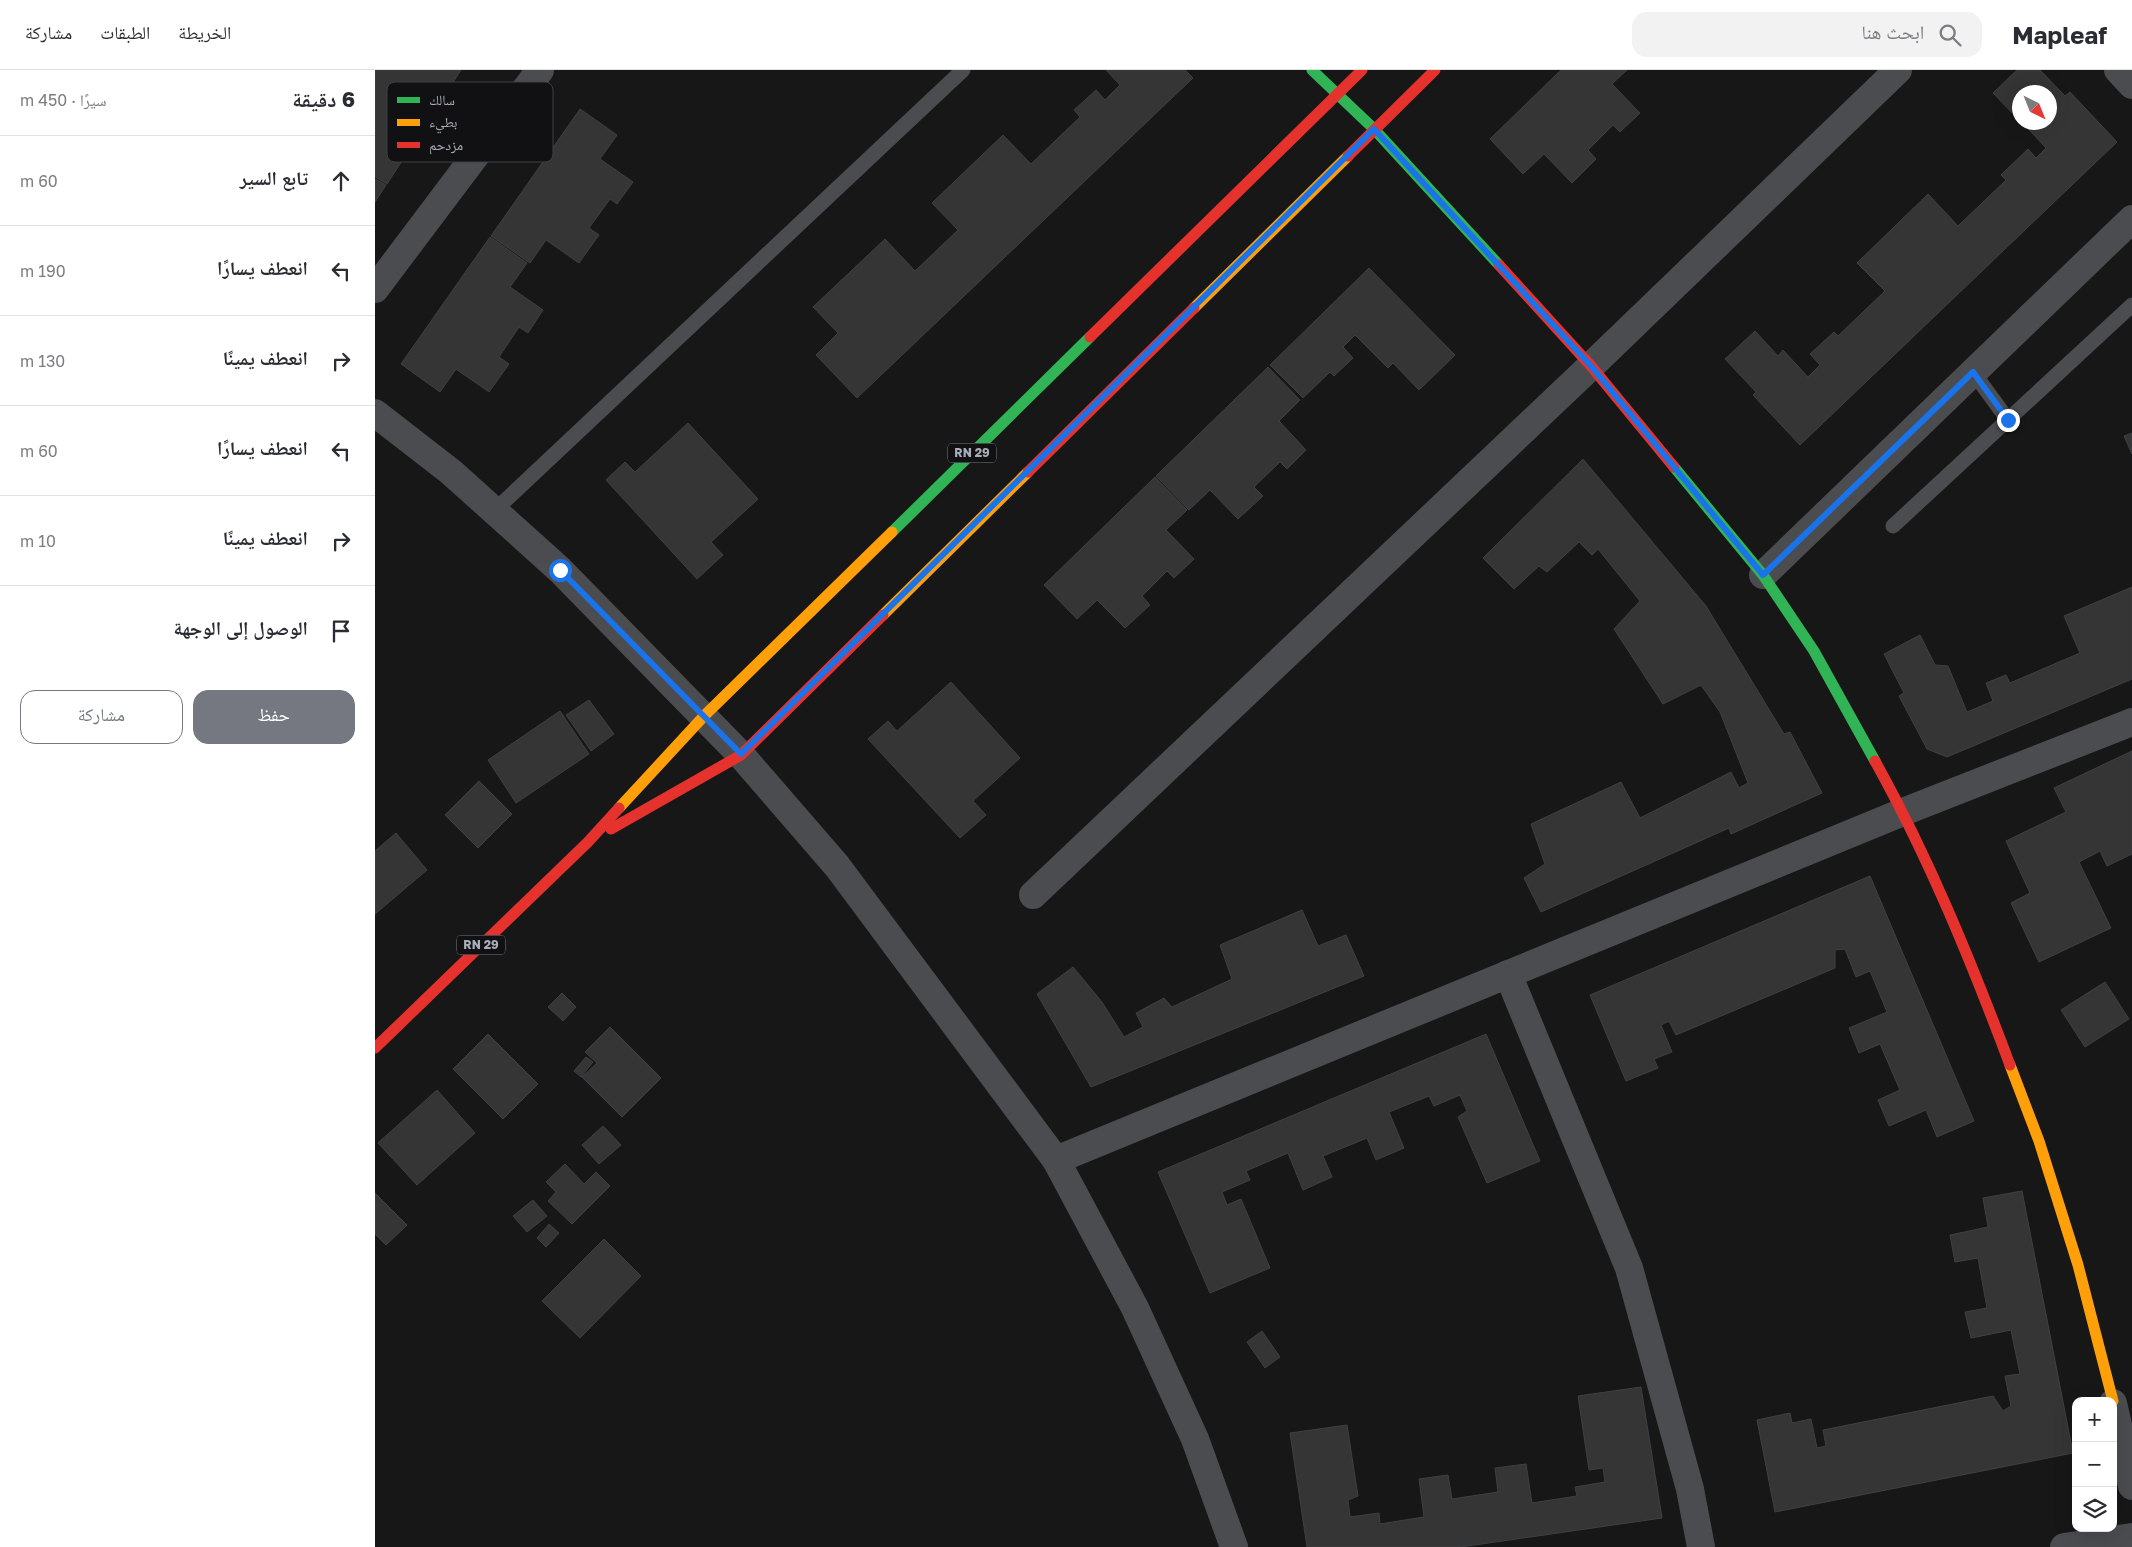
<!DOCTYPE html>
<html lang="ar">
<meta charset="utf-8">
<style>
:root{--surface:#fff;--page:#f2f2f3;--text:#2b2b33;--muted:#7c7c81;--line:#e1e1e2;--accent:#757880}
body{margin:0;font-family:"Golos Text","Noto Naskh Arabic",sans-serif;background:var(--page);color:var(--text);direction:rtl}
.controls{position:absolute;right:15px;bottom:15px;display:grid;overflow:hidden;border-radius:10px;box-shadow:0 5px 20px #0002}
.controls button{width:45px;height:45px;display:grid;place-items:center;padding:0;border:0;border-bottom:1px solid var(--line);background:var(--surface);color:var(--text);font:25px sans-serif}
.compass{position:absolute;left:1637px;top:15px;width:45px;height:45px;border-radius:50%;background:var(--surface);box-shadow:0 5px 20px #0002;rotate:137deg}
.stop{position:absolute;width:15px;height:15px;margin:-11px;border:4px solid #1a73e8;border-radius:50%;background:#fff}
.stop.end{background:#1a73e8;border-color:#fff;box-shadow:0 1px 5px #0008}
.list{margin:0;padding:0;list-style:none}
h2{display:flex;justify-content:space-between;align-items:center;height:65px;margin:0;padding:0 20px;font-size:21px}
h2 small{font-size:16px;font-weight:400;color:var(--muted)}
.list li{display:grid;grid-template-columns:32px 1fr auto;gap:15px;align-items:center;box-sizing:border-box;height:90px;padding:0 20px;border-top:1px solid var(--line)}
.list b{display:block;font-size:19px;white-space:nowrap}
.list em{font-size:16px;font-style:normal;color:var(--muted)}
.actions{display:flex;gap:10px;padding:15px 20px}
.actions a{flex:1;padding:11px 0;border:1px solid var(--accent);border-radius:15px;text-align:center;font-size:18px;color:var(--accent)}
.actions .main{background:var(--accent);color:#fff}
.icon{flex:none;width:28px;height:28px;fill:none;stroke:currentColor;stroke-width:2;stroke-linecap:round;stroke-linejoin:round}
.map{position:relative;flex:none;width:1757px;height:1477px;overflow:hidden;direction:ltr}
header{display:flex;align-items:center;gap:30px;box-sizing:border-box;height:70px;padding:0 25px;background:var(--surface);border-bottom:1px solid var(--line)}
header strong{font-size:24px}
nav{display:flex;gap:28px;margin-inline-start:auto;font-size:18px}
.search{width:350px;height:45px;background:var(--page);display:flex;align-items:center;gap:12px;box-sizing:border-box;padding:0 18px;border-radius:15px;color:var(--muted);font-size:19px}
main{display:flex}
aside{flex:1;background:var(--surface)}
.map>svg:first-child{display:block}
</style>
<header>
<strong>Mapleaf</strong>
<div class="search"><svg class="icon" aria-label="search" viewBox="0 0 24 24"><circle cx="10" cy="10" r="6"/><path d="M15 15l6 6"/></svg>ابحث هنا</div>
<nav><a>الخريطة</a><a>الطبقات</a><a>مشاركة</a></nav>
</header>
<main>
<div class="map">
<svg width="1757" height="1477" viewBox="0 0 1757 1477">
<rect width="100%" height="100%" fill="#171717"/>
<g fill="#353536" stroke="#3f4043">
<path d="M0,0H86L12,114L0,107Z"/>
<path d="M731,0H810L818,8L482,328L441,285L463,263L438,237L510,169L540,201L583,160L557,133L628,65L656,94L705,47L699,40L721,20L730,30L745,15Z"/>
<path d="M1186,0H1252L1237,14L1265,43L1245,62L1238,55L1213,80L1221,89L1197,113L1169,84L1148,104L1115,69Z"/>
<path d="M1642,0H1665L1690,26L1695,22L1742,72L1425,375L1378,325L1381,322L1350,289L1380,261L1403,286L1408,280L1433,307L1445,295L1435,284L1459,262L1463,266L1510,221L1482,193L1553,124L1583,156L1631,110L1626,105L1653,79L1661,88L1671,78L1647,52H1674V22H1644V50L1618,23Z"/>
<path d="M205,39L242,65L225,89L258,112L242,134L235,129L214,158L224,165L204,193L171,170L155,193L116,166Z"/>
<path d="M0,109L11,115L0,132Z"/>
<path d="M115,167L152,193L135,217L168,240L153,263L144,257L124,287L134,294L114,322L81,299L65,322L26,294Z"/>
<path d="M994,198L1080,285L1044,320L1018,293L1013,298L980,265L968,277L978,288L959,306L955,302L928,328L895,295Z"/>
<path d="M893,297L925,330L904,351L931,380L912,399L905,392L879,417L888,426L863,449L835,420L814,440L781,406Z"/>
<path d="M313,353L383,429L336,472L348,485L322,509L231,410L250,392L260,402Z"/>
<path d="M1757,363V384L1749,366Z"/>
<path d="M1208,389L1331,536L1409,664L1415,662L1447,723L1356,764L1354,758L1166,842L1149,808L1170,794L1156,754L1246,712L1265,748L1356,702L1364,718L1373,713L1345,642L1326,615L1288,634L1239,559L1265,531L1223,479L1217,485L1204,472L1172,502L1164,496L1139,519L1108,488Z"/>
<path d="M780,407L812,440L791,460L819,489L799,508L792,501L767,526L775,535L750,558L722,530L702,549L669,515Z"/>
<path d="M1757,517V609L1572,687L1552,679L1524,626L1529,623L1509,584L1545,565L1560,595L1573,596L1592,642L1618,631L1611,613L1631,605L1635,613L1705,583L1689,546Z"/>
<path d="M576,612L645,688L598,731L611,745L585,768L493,669L513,651L522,661Z"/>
<path d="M214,630L239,664L216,681L191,645Z"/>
<path d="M185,641L214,684L141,733L113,690Z"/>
<path d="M1757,681V784L1732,796L1725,781L1704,792L1736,858L1664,892L1636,833L1655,823L1631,771L1691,742L1679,718Z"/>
<path d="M104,711L137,744L103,778L70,745Z"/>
<path d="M21,763L52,800L0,844V781Z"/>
<path d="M1495,806L1599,1051L1562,1067L1551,1040L1514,1056L1503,1030L1525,1020L1505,974L1484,983L1474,958L1512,942L1495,901L1481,907L1470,879L1460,880V898L1301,965L1294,951L1286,955L1297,982L1279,989L1283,998L1251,1011L1215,925Z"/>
<path d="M927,840L943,876L971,865L989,906L716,1017L662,924L698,897L727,932L749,967L768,957L761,943L789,928L797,937L857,909L845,875Z"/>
<path d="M1730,912L1754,949L1710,977L1686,940Z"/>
<path d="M187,923L201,937L188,951L173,937Z"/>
<path d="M235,957L286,1008L247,1047L207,1007L222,993L210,982Z"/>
<path d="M113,964L163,1014L128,1049L78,999Z"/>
<path d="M1111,964L1165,1091L1112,1113L1083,1047L1092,1041L1085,1025L1059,1036L1054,1026L1014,1042L1029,1078L1001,1090L992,1068L948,1086L957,1107L928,1120L913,1083L871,1101L875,1110L847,1122L852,1135L866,1129L895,1198L835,1223L783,1102Z"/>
<path d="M211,987L218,992L206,1007L199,1001Z"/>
<path d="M62,1020L100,1063L42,1115L3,1073Z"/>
<path d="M228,1056L246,1075L224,1094L207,1075Z"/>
<path d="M190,1094L209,1114L221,1102L235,1116L197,1154L173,1131L181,1122L171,1112Z"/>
<path d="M1647,1121L1698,1383L1400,1442L1382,1350L1415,1343L1417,1353L1436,1349L1442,1378L1451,1376L1448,1360L1618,1326L1628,1341L1636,1336L1630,1306L1645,1304L1636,1260L1596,1268L1590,1242L1612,1238L1603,1188L1580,1192L1575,1165L1613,1157L1608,1128Z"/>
<path d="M0,1123L32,1155L11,1175L0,1164Z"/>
<path d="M158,1130L172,1146L152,1162L138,1146Z"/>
<path d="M174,1154L184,1163L171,1177L162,1168Z"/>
<path d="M229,1169L266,1206L205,1268L167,1231Z"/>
<path d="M887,1261L905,1287L890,1298L872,1272Z"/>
<path d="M1266,1317L1287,1448L1086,1477H932L915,1363L972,1355L983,1426L973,1430L975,1447L1004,1443L1005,1454L1049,1447L1044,1409L1073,1405L1077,1429L1123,1422L1120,1398L1151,1394L1157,1433L1202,1426L1200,1417L1230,1412L1228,1398L1214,1400L1203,1326Z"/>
</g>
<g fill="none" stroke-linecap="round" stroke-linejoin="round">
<g stroke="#4b4c50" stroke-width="15">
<path d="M1598,302L1633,350"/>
<path d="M119,441L588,0"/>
<path d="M1518,456L1757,235"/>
</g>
<g stroke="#4b4c50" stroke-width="28">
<path d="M1743,0L1757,15"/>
<path d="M0,219L165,0"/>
<path d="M0,343L76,402L185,500L366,685L462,796L681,1090L760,1238L820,1369L859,1477"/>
<path d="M1388,505L1757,149"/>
<path d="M658,825L1216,296L1523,0"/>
<path d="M1133,904L1254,1198L1315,1419L1326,1477"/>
<path d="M681,1090L1528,742L1757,652"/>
<path d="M1738,1333L1757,1416"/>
<path d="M1689,1477L1757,1467"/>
</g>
<g stroke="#30b455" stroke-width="11">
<path d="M937,0L999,59L1124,195"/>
<path d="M1299,397L1388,505L1439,581L1500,691"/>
<path d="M517,462L715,267"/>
</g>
<g stroke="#ff9f0a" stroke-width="11">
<path d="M819,238L973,86"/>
<path d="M508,545L653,402"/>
<path d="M244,738L329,646L517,462"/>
<path d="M1635,995L1664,1071L1703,1195L1738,1331"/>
</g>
<g stroke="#e5322d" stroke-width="11">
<path d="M973,86L1060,0"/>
<path d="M1124,195L1216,296L1299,397"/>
<path d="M715,267L987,0"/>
<path d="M653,402L819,238"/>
<path d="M1500,691C1554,788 1596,891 1635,995"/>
<path d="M236,759L366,685L508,545"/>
<path d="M0,978L213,772L244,738"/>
</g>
</g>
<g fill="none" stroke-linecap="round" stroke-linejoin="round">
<path stroke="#1a73e8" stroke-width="6" d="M185,500L366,684L999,59L1216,296L1388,505L1598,302L1633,350"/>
</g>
<g text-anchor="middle" stroke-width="5" stroke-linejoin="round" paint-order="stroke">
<g fill="#111113" stroke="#7b7e86" stroke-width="1">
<rect x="573" y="373.5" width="48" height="19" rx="4"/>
<rect x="82" y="865.5" width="48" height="19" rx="4"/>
</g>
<g font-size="12" font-weight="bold" fill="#a8adb8">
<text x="597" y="387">RN 29</text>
<text x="106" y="879">RN 29</text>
</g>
</g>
<rect x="12" y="12" width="166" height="80" rx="8" fill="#111113" stroke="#3e4045" stroke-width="1"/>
<rect x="22" y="27" width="23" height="6" fill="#30b455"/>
<rect x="22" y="49" width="23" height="7" fill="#ff9f0a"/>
<rect x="22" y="72" width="23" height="6" fill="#e5322d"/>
<g font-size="14" fill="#a8adb8">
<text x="54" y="35">سالك</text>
<text x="54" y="57">بطيء</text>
<text x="54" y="80">مزدحم</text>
</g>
</svg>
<div class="controls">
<button>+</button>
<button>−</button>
<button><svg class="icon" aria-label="layers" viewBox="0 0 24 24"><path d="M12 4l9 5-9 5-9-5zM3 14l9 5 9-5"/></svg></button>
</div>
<svg class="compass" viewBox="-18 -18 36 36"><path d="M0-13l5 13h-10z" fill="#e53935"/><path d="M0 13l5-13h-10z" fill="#7c7c81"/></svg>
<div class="stop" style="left:185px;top:500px"></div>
<div class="stop end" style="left:1633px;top:350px"></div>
</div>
<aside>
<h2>6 دقيقة<small>سيرًا · 450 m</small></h2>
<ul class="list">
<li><svg class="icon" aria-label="ahead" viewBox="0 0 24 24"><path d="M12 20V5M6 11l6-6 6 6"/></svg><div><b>تابع السير</b></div><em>60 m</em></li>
<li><svg class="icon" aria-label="left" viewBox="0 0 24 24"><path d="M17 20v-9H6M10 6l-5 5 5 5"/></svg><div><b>انعطف يسارًا</b></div><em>190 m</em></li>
<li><svg class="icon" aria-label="right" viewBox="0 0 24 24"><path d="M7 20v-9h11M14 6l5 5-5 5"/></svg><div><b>انعطف يمينًا</b></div><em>130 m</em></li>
<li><svg class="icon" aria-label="left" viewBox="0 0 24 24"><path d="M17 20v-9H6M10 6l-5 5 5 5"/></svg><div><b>انعطف يسارًا</b></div><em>60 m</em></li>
<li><svg class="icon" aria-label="right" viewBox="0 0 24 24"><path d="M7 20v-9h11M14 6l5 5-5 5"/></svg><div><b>انعطف يمينًا</b></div><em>10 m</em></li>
<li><svg class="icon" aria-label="arrive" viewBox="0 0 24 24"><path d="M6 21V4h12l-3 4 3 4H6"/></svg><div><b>الوصول إلى الوجهة</b></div></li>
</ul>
<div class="actions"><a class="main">حفظ</a><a>مشاركة</a></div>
</aside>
</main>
